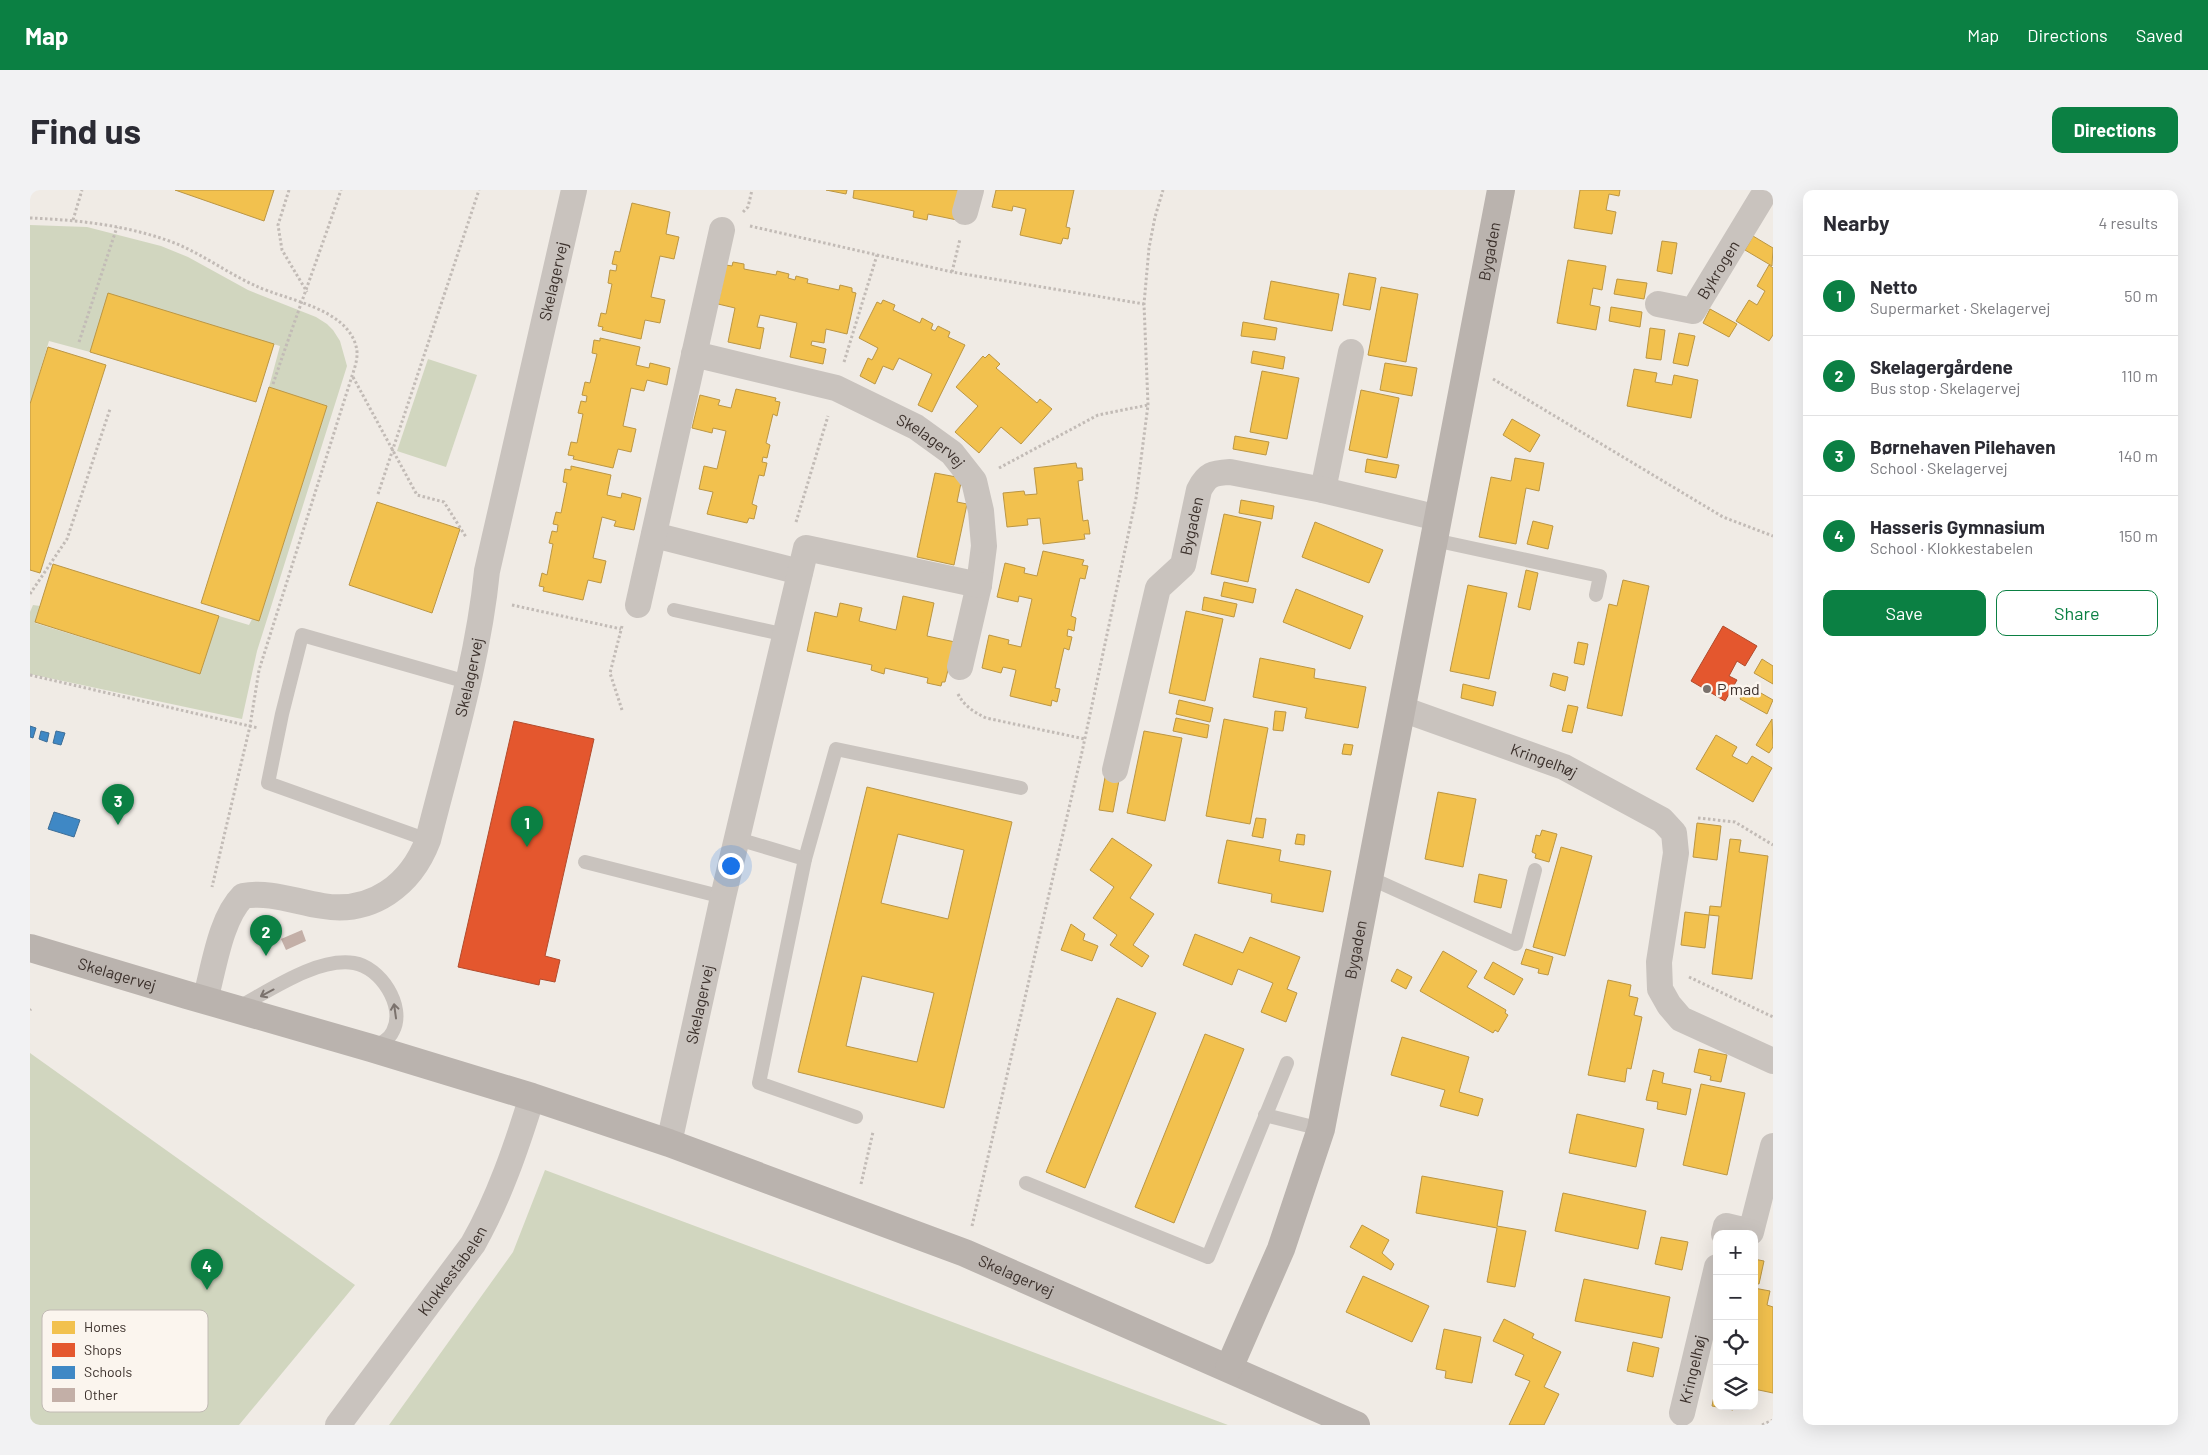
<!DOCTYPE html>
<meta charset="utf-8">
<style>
:root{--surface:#fff;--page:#f2f2f3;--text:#2b2b33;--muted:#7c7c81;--line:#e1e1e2;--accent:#0b8043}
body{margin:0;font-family:Barlow,sans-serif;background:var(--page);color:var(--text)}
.controls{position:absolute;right:15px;bottom:15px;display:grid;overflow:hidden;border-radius:10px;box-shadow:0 5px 20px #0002}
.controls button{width:45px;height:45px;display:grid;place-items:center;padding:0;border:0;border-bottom:1px solid var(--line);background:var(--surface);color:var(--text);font:25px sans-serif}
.you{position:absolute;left:700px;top:675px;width:18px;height:18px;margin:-12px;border:4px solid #fff;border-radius:50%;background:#1a73e8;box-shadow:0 0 0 8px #1a73e833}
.badge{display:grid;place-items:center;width:32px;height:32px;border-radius:50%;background:var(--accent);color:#fff;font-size:16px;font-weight:700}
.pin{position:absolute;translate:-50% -41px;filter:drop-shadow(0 1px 2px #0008)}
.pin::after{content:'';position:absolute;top:26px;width:18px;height:15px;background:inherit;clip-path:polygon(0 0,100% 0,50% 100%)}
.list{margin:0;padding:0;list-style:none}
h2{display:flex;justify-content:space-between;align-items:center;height:65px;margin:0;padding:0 20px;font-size:21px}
h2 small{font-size:16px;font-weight:400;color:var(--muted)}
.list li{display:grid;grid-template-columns:32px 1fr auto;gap:15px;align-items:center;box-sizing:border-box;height:80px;padding:0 20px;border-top:1px solid var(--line)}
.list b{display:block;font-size:19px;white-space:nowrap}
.list p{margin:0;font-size:16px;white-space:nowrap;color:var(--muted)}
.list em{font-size:16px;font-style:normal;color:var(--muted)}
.actions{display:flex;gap:10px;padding:15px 20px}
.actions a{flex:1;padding:11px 0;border:1px solid var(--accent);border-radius:10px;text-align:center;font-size:18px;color:var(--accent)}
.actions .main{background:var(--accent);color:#fff}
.icon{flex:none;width:28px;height:28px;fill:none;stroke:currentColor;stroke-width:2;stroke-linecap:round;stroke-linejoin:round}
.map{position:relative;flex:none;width:1743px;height:1235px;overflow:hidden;border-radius:10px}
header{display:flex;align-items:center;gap:30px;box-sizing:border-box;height:70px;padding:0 25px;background:var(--accent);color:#fff}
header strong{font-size:24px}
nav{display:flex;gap:28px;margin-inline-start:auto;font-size:18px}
.intro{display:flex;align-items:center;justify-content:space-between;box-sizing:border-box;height:120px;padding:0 30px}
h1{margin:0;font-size:35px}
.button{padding:12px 22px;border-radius:10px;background:var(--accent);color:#fff;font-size:18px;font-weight:700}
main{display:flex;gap:30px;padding:0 30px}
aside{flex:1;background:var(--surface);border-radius:10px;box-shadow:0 5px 20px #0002}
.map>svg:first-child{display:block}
</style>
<header>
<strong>Map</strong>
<nav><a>Map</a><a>Directions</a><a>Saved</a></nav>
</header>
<div class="intro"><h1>Find us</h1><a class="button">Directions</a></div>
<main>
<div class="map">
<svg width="1743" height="1235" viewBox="0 0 1743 1235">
<rect width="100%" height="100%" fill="#f0ebe5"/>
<g fill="#d1d6bf">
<path d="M0,35L57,37L131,56L158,67L218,100L286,127L297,134L303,140L310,151L317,176L227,461L212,529L0,484V422L3,415L10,416L5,433L170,484L189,426L219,435L222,429L229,431L297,216L239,197L250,156L78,104L60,162L19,151L0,214Z"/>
<path d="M398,169L447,185L416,277L367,261Z"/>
<path d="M0,863L325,1095L209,1235H0Z"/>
<path d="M515,980L1198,1235H359L483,1062Z"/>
</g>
<g fill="#f2c14e" stroke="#bb9644" fill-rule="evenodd">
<path d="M145,0H244L234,31Z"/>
<path d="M796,0H817L816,4Z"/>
<path d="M824,0H933L927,30L898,24L897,30L883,27L884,21L823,8Z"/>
<path d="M966,0H1044L1036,37L1040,38L1038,49L1033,48L1031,54L990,45L996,19L983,16L982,21L962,17Z"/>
<path d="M1550,0H1590L1589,6L1579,4L1576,20L1586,22L1582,44L1544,38Z"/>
<path d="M602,13L640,22L636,44L649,47L644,69L630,66L621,107L635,110L630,133L615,130L611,149L572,140L573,137L568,136L571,123L576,124L582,94L578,93L580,80L586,81L587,75L582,74L585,61L590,62Z"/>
<path d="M1723,46L1743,58L1742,76L1715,60Z"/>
<path d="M1632,51L1647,53L1642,84L1627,81Z"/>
<path d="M1538,70L1576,76L1572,100L1563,98L1560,115L1570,117L1566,140L1527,133Z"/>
<path d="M703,72L714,74V79L746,85L747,81L759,84L758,88L765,90L766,86L778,89L777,93L809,100L810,95L822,98V102L826,103L817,144L796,139L794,153L782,151L781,155L796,159L793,174L760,167L767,133L730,125L727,137L734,138L730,159L698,152L705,118L688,114L696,75L702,76Z"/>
<path d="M1739,75L1743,78V145L1739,151L1706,131L1719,110L1727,115L1735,101L1727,96Z"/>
<path d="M1319,83L1346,88L1340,120L1313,115Z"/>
<path d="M1587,89L1617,93L1614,109L1584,104Z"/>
<path d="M1241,91L1309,104L1302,141L1234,129Z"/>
<path d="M1351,97L1388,104L1376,172L1338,165Z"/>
<path d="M78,103L244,154L226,212L60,162Z"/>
<path d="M853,110L865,115L863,120L890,133L892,128L903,134L901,139L905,141L908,136L920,142L918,147L935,155L902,222L888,215L902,184L869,168L863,180L853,176L845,194L830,186L838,168L842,170L848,158L829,148L847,112L851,114Z"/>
<path d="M1581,117L1612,122L1610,137L1579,131Z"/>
<path d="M1680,119L1707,134L1699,147L1673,133Z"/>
<path d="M1213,132L1247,138L1245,150L1211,146Z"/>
<path d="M1620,138L1635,140L1631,170L1616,168Z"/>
<path d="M1649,143L1665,146L1658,176L1643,173Z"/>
<path d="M570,148L610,157L606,175L619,178L620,173L640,178L637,195L617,190L614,201L601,198L593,236L606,239L601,262L588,259L583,278L543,269L544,266L538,265L541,252L547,253L553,224L548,223L551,211L556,212L557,206L552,205L555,192L560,193L567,164L562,163L564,150L570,151Z"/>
<path d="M18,157L76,175L10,383L0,380V214Z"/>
<path d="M1223,161L1255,167L1253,179L1221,173Z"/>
<path d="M959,164L970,174L966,178L1007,213L1010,209L1022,219L991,254L971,237L949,263L925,242L948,216L926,197L953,166L955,168Z"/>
<path d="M1355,173L1387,178L1382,206L1350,200Z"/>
<path d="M1604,179L1627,183L1625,192L1642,195L1644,185L1668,190L1661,228L1597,216Z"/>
<path d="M1232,181L1269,188L1257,249L1220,242Z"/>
<path d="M239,197L297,216L229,431L171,413Z"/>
<path d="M706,199L746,208L745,211L750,212L747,226L743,224L736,253L740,255L737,268L733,267L732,272L737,273L734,286L729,285L722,314L727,316L724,329L719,328L717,333L677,324L683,302L669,299L674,276L687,279L696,241L683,238L682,243L662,238L670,205L690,210L688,215L701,218Z"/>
<path d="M1331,200L1369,208L1357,268L1319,260Z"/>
<path d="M1482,229L1510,245L1500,262L1473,245Z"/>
<path d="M1205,246L1239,252L1236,265L1203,259Z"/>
<path d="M1485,268L1514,273L1509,301L1496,298L1486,354L1449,347L1461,287L1481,291Z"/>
<path d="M1337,269L1369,275L1366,288L1335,282Z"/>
<path d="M1046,273L1047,278H1052L1053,290L1048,291L1053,331L1058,330L1060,344H1054L1055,349L1013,354L1010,328L997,329L998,335L977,337L973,303L994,301L995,305L1007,304L1004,278Z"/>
<path d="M541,276L581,285L577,305L591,308L592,303L611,308L604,340L584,336L586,331L572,327L563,368L576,371L571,393L558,390L553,410L513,401L514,397L509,396L512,383L517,385L523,354L519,353L522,341L527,342L528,335L523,334L526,322L531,323L537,293L533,292L535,279L541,280Z"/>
<path d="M905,283L932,288L927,312L937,314L924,375L887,367Z"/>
<path d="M1211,310L1244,316L1242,329L1209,323Z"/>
<path d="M347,312L430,339L402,423L319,395Z"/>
<path d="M1194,324L1231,332L1218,392L1181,384Z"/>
<path d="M1503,331L1523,336L1518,359L1497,354Z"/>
<path d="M1285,332L1353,360L1339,393L1272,367Z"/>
<path d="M1013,361L1054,370L1052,375L1058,376L1055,389L1050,388L1041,426L1046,428L1044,441L1038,439L1037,446L1042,447L1039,460L1034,458L1025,498L1030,499L1027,512L1022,510L1021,516L980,506L986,480L973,477L971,483L952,478L959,445L979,450L978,454L991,457L1002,409L989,406L988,412L967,407L975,373L995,378L994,383L1007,386Z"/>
<path d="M23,374L189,426L170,484L5,432Z"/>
<path d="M1496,380L1508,383L1500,420L1488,417Z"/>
<path d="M1593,390L1619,396L1592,526L1557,518L1579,414L1587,416Z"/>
<path d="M1194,392L1226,399L1223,413L1191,406Z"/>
<path d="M1438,395L1477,403L1459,489L1420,481Z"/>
<path d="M1266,399L1333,426L1320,459L1253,432Z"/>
<path d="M873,406L904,413L897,446L925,452L915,492H912L911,496L897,493L898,488L855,478L854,484L841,480L842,475L777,461L785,422L807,427L810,413L832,418L829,431L866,440Z"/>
<path d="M1174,407L1207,414L1204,427L1172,420Z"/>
<path d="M1156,421L1193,429L1175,511L1139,503Z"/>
<path d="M1548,452L1558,454L1554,475L1544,473Z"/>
<path d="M1230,468L1285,479L1284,488L1336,497L1328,538L1275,528L1277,518L1223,507Z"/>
<path d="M1732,469L1743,476V494L1724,483Z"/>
<path d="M1523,483L1538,487L1535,501L1520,496Z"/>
<path d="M1433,494L1466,502L1463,516L1431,508Z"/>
<path d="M1717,495L1743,510L1737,524L1710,509Z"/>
<path d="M1149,510L1183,518L1180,532L1146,524Z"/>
<path d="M1538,515L1548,517L1542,543L1532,541Z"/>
<path d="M1245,521L1256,522L1253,541L1243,540Z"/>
<path d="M1146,528L1179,535L1177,548L1143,541Z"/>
<path d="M1194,529L1238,538L1220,634L1176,626Z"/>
<path d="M1742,529L1743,557L1739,563L1726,555Z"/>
<path d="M1114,541L1152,548L1135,631L1097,623Z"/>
<path d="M1686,545L1707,557L1702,566L1717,574L1722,566L1742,578L1723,612L1666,579Z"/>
<path d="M1314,554L1323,555L1321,565L1312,564Z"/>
<path d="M1076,582L1090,585L1083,622L1069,620Z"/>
<path d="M837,597L982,632L914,918L768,882ZM868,644L934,660L918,729L851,713ZM832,786L904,803L887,872L816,856Z"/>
<path d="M1408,602L1446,609L1433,677L1395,669Z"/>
<path d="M1226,628L1236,629L1233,648L1222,646Z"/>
<path d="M1667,633L1691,636L1687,670L1663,667Z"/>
<path d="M1512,640L1527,644L1519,672L1505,668L1506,664L1502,662L1506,645L1510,646Z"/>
<path d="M1267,644L1275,645L1274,655L1265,654Z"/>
<path d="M1082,648L1122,675L1100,708L1124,724L1103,755L1119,766L1112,777L1080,755L1087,745L1063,728L1084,697L1060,680Z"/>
<path d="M1700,649L1711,650L1709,662L1738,666L1722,789L1682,784L1689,726L1679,725L1680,716L1691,717Z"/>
<path d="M1197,650L1251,660L1249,671L1301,681L1293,722L1241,712L1242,704L1188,693Z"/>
<path d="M1531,657L1562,666L1535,766L1503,757Z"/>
<path d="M1449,684L1477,690L1471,718L1444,712Z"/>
<path d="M1655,722L1679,725L1675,758L1651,755Z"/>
<path d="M1041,734L1055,744L1053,750L1068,756L1062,771L1031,760Z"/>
<path d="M1165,744L1213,763L1220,747L1270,767L1257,799L1267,803L1256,832L1231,822L1243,793L1208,779L1202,795L1153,775Z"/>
<path d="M1496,759L1523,767L1518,785L1508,783L1509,779L1491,774Z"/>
<path d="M1413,761L1447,781L1437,797L1476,820L1475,823L1478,825L1468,842L1465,840L1463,843L1390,801Z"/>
<path d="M1463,772L1493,789L1484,805L1454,788Z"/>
<path d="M1367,779L1382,787L1376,799L1361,791Z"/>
<path d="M1578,790L1601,795L1599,806L1608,808L1604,825L1612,827L1601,879L1597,878L1595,892L1558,885Z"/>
<path d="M1087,808L1126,823L1055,998L1016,982Z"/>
<path d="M1175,844L1214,859L1144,1033L1105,1017Z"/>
<path d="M1372,847L1439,867L1429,902L1453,909L1448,926L1410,916L1415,900L1361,885Z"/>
<path d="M1669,859L1697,865L1691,892L1680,890L1681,886L1664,882Z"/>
<path d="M1623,880L1634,883L1632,893L1661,899L1656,925L1627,919L1628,912L1616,910Z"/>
<path d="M1671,894L1715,903L1697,985L1653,975Z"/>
<path d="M1547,924L1614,939L1606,977L1539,963Z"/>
<path d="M1392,986L1473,1001L1467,1036L1496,1041L1485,1097L1457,1092L1467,1038L1386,1023Z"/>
<path d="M1533,1003L1616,1021L1608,1059L1525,1041Z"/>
<path d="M1332,1035L1359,1050L1352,1063L1364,1074L1361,1080L1320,1057Z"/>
<path d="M1631,1047L1658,1052L1652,1080L1625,1074Z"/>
<path d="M1724,1069L1734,1071L1729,1094L1724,1093Z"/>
<path d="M1333,1086L1399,1116L1382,1152L1316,1122Z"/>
<path d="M1554,1089L1640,1107L1632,1148L1545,1131Z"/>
<path d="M1724,1098L1740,1101L1737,1115L1743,1117V1203L1724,1199Z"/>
<path d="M1474,1129L1504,1144L1502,1148L1531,1162L1514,1197L1529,1204L1514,1235H1479L1500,1191L1485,1185L1494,1165L1463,1151Z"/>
<path d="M1414,1139L1451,1147L1442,1193L1415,1188L1416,1181L1406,1179Z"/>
<path d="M1603,1152L1629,1158L1623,1187L1597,1181Z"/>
<path d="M1687,1191V1216H1704L1703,1220L1682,1216Z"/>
</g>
<g fill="#e4572e" stroke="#b14b2d">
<path d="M1693,436L1727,456L1715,476L1707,471L1699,486L1707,490L1695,511L1661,491Z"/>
<path d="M484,531L564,549L515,766L530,770L525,792L510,789L509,795L428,777Z"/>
</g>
<g fill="#3f88c5" stroke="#3e6e97">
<path d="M0,536L6,538L3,548L0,547Z"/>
<path d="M11,541L19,543L17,552L9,549Z"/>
<path d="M26,541L35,543L31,555L23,553Z"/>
<path d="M24,622L50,630L44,647L18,639Z"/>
</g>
<path fill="#c3afa7" d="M272,740L276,751L256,760L251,749Z"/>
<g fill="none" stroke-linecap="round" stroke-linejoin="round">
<g stroke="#c2bbb6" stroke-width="3" stroke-dasharray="2.5 2.5" stroke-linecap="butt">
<path d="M259,0L248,35L252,60L277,102"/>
<path d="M713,22L718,17L722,0"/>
<path d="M0,28C48,30 96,35 142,52C171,63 197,83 226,96C256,110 316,118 326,156C329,166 325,177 322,186L229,480L220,536L182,697"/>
<path d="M43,30L52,0"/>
<path d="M720,36L922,82L1114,114"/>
<path d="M922,82L930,49"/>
<path d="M49,152L87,37"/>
<path d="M814,172L847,65"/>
<path d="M323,187L387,305L414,312L436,347"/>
<path d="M1463,189L1693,327L1743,346"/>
<path d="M243,194C265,129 289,65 311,0"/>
<path d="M969,278L1068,225L1118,215"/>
<path d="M348,304L449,0"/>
<path d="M766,332L798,226"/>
<path d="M0,404L37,349L80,219"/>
<path d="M482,415L591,439"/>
<path d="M592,436L580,483L592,520"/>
<path d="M0,485L228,538"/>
<path d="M928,504C934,516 944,522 956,528L1055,549"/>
<path d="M1668,628L1705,632L1743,655"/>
<path d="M1659,787L1743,827"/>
<path d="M0,820L1,819"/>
<path d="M831,994L843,942"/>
<path d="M942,1036L1052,562L1106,308L1118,215L1114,114L1119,58L1125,27L1133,0"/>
<path d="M1732,1235L1743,1230"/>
</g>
<g stroke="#c9c3be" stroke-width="14">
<path d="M1404,350L1570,386L1566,405"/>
<path d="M644,420L756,445"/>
<path d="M708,649L775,669L806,559L991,598"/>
<path d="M398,650L238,593L252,524L272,445L437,492"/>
<path d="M775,669L729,893L826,927"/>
<path d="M555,672L693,707"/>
<path d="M1340,688L1486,754L1505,680"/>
<path d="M207,818C239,801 287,767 324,773C350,777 376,816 363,841C359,850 350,854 342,857"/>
<path d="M1235,925L1291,939"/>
<path d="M996,993L1178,1067L1257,873"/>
</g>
<g stroke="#c9c3be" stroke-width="26">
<path d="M935,22L941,0"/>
<path id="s1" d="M1628,114L1663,121L1731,9"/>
<path id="s2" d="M664,164L806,198L886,237L922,263L944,291L951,321L954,356L949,395L930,477"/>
<path d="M1293,300L1321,162"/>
<path d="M624,345L770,382"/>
<path d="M608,415L692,40"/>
<path id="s3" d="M1372,519L1534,577L1632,630L1644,643L1646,663L1629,772L1630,799L1639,815L1651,829L1743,871"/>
<path id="s4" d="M1085,580L1128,398L1153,375L1169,300C1177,284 1183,283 1200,282L1293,300L1408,328"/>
<path id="s5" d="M175,810C184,778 190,729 213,706C241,701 265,712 293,716C342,724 381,695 398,650C420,562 448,472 457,381L544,0"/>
<path id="s6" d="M639,953L693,707L776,358L949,395"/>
<path d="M1694,1044L1696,1036L1721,1042L1743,956"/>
<path id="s7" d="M1652,1223L1687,1077"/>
<path id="s8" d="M308,1235L443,1054C469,1008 486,958 502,907"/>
</g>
<g stroke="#bab3ae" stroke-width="28">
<path id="s9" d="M0,758L157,805L341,858L502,907L639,953L935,1063L1326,1235"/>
<path id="s10" d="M1199,1178L1251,1059L1291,939L1471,0"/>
</g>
</g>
<defs><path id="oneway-shaft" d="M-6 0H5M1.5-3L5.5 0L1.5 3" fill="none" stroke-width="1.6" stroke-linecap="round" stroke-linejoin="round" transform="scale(1.25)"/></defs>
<g stroke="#7b726d">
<use href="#oneway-shaft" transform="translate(237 803) rotate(152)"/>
<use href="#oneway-shaft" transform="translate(365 821) rotate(-98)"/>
</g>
<circle fill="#7a716c" stroke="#fbf5ee" stroke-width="2" cx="1677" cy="499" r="5"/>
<g text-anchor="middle" stroke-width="5" stroke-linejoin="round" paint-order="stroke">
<g font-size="16" fill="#3b302b" stroke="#fbf5ee">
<text dy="6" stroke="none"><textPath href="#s10" startOffset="1150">Bygaden</textPath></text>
<text dy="6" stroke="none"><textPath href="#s1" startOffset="84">Bykrogen</textPath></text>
<text dy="6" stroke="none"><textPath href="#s5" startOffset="901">Skelagervej</textPath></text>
<text dy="6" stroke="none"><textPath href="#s2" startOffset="255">Skelagervej</textPath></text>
<text dy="6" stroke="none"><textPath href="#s4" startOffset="261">Bygaden</textPath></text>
<text dy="6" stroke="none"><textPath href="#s5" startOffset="496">Skelagervej</textPath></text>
<text dy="6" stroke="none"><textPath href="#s3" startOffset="151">Kringelhøj</textPath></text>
<text dy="6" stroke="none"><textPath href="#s10" startOffset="439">Bygaden</textPath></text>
<text dy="6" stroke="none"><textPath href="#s9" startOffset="91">Skelagervej</textPath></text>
<text dy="6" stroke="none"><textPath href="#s6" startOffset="142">Skelagervej</textPath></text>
<text dy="6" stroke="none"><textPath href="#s8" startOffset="192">Klokkestabelen</textPath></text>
<text dy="6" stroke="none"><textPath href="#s9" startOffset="1040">Skelagervej</textPath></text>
<text dy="6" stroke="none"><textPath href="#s7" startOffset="45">Kringelhøj</textPath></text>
</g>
<g font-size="16" fill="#3b302b" stroke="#fbf5ee" text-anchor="start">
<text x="1687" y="505">P mad</text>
</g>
</g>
<rect x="12" y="1120" width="166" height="102" rx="8" fill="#fbf5ee" stroke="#c1bab4" stroke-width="1"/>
<rect x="22" y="1131" width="23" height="13" fill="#f2c14e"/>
<rect x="22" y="1153" width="23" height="14" fill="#e4572e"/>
<rect x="22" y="1176" width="23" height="13" fill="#3f88c5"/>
<rect x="22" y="1198" width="23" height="14" fill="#c3afa7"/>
<g font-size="14" fill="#3b302b">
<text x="54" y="1142">Homes</text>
<text x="54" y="1165">Shops</text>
<text x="54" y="1187">Schools</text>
<text x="54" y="1210">Other</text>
</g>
</svg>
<div class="controls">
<button>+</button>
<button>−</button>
<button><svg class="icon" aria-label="locate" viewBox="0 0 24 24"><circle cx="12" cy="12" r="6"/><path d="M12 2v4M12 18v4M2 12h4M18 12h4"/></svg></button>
<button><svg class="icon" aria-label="layers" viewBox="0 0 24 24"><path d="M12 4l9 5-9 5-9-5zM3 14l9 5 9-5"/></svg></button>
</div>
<div class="you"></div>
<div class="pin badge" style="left:497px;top:657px">1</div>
<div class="pin badge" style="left:236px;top:766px">2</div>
<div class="pin badge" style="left:88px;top:635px">3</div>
<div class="pin badge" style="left:177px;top:1100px">4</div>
</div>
<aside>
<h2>Nearby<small>4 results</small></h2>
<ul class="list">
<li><span class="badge">1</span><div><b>Netto</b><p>Supermarket · Skelagervej</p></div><em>50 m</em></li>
<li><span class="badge">2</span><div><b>Skelagergårdene</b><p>Bus stop · Skelagervej</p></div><em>110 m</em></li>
<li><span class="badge">3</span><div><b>Børnehaven Pilehaven</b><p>School · Skelagervej</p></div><em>140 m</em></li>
<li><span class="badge">4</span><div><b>Hasseris Gymnasium</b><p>School · Klokkestabelen</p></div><em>150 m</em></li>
</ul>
<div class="actions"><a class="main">Save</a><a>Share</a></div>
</aside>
</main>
